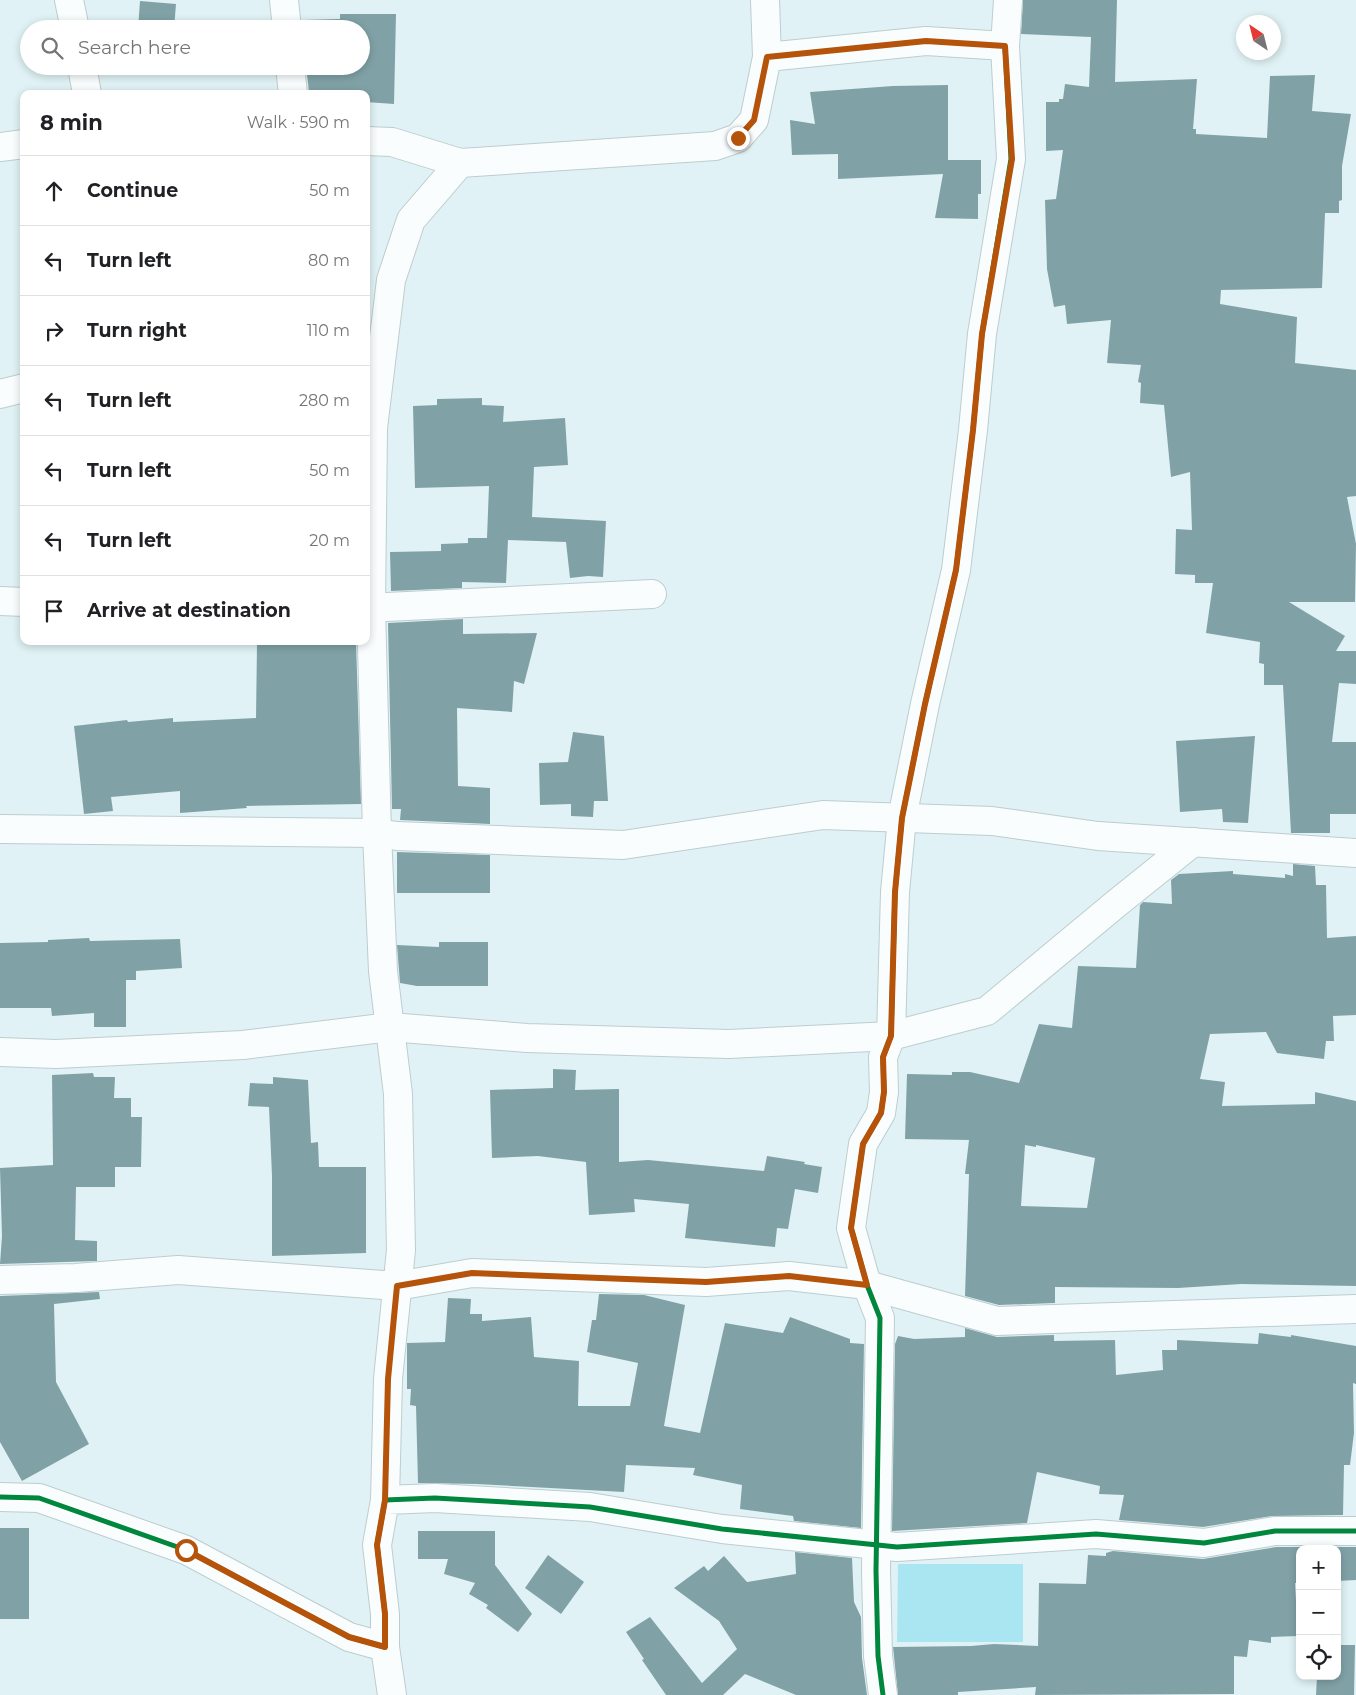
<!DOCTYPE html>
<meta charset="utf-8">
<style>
:root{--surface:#fff;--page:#f2f2f2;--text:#202124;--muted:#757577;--line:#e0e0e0}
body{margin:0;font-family:Montserrat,sans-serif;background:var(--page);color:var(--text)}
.controls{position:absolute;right:15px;bottom:15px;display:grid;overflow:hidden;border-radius:10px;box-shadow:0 2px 8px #0003}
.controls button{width:45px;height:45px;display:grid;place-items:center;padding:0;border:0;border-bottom:1px solid var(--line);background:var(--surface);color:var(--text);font:25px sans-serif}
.compass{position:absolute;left:1236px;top:15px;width:45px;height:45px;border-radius:50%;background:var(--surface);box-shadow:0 2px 8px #0003;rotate:325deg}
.stop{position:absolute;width:15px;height:15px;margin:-11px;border:4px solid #b45309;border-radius:50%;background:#fff}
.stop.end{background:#b45309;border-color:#fff;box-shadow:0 1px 5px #0008}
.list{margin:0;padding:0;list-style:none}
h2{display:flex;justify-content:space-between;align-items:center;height:65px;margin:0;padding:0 20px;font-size:21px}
h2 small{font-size:16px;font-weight:400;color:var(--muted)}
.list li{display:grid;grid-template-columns:32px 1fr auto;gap:15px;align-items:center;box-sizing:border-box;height:70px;padding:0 20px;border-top:1px solid var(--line)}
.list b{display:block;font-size:19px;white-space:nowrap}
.list em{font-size:16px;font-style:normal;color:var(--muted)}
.icon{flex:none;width:28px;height:28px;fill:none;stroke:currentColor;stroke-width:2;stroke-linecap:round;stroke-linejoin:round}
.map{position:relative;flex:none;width:1356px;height:1695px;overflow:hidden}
.search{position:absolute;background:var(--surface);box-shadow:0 2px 8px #0003;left:20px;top:20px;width:350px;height:55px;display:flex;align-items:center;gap:12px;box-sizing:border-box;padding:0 18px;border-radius:28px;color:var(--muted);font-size:19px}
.panel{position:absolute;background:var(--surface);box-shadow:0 2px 8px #0003;left:20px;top:90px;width:350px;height:555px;border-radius:10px}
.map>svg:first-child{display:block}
</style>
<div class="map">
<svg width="1356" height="1695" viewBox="0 0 1356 1695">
<rect width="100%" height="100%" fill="#e0f2f5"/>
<path fill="#aae6f2" d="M898,1564H1023V1642H897Z"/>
<g fill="#80a2a7" fill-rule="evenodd">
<path d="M1023,0H1117L1115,82L1197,79L1193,129H1196V134L1267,138L1270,76L1315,75L1312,111L1351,114L1342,166V200L1339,201V213H1325L1322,288L1221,290L1220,304L1297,317L1295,363L1356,370V496L1347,497L1356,544L1355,602H1289L1345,636L1336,651H1356V684L1339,683L1332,742H1356V814H1330V833H1291L1283,685H1264V664L1259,663L1260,642L1206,633L1213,583H1195V575L1175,574L1176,529L1192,530L1190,472L1171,477L1164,405L1140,403L1141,383L1138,382L1141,365L1107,363L1111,320L1067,324L1065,305L1054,307L1047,269L1045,200L1056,199L1063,150L1046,151V102H1059V99H1063L1065,84L1089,87L1091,37L1021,34Z"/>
<path d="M140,1L176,4L174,29H138Z"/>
<path d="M340,14H396L394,104L366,102V94L309,92L306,66H361V29H302V20L340,19Z"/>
<path d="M948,85V160H981V194H978V219L935,218L943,174L838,179V154L792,155L790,120L815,124L810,92L893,86Z"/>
<path d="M482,398V405L504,406L503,422L565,418L568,465L534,467L532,517L606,521L603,577L588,576L570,578L566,542L508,540L506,583L462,582V588L391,591L390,552L441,551V544L468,543V538H487L489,486L415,488L413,406L437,405V399Z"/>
<path d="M463,619V634L537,633L524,684L514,681L512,712L457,708L458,786L490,788V824L400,820L401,809H392L388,623Z"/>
<path d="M262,641H356L361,804L246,806L247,808L180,813V791L111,797L113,811L84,814L74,726L127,720L128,722L173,718V722L256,718L257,644H262Z"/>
<path d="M573,732L604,736L608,801H594L593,817L571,816V804L540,805L539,763L568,762Z"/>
<path d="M1255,736L1248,823L1223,822L1222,809L1180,812L1176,741Z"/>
<path d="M397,852L490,855V893H397Z"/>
<path d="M1293,864L1315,866L1316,885H1326L1327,938L1356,936V1015L1333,1016L1334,1041H1326L1324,1059L1277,1053L1266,1032L1210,1034L1200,1079L1225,1082L1222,1106L1315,1104V1092L1356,1101V1286L1241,1284L1178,1288L1055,1287V1303L999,1305L965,1296L969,1174H965L969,1140L905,1139L907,1074L952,1075V1072H970L1019,1083L1039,1024L1072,1028L1078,966L1136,968L1140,905L1143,902L1172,904L1171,880L1179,874L1233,871V874L1285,878V874L1293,876ZM1025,1145L1036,1147V1145L1095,1158L1087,1208L1021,1206Z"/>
<path d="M89,938L90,941L180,939L182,968L136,971V980H126V1027H94V1013L52,1016L51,1008H0V943L48,942V940Z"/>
<path d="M439,942H488V986H417L400,983L397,945L439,947Z"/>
<path d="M553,1069L576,1070L575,1090L619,1089V1162L648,1160L764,1171L767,1156L805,1162L804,1164L822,1167L818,1193L795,1189L788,1229L777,1228L775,1247L685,1238L689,1204L634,1199L635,1212L589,1215L586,1162L538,1156L492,1158L490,1090L553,1088Z"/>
<path d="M93,1073L94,1077H115L114,1098H131V1117H142L141,1167H115V1187H76L75,1240L97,1241V1261L0,1264L2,1236L0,1168L53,1165L52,1075Z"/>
<path d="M273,1077L308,1080L311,1143L318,1142L319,1167H366V1253L272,1256V1176L269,1107L248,1106L250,1083L273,1084Z"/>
<path d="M99,1292L100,1299L54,1304L56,1382L89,1444L22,1481L0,1442V1296Z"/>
<path d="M599,1294L644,1295L685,1305L664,1426L700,1433L725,1323L783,1333L790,1317L850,1339V1343L864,1344L861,1528L794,1521L793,1516L740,1509L742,1485L693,1475L695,1468L626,1465L624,1492L476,1484L418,1483L416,1406L410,1405L411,1389H407V1343L445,1342L448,1298L471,1299L470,1314H482V1321L531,1317L534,1357L579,1361L578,1406H630L638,1363L587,1352L592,1320H596Z"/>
<path d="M965,1328L997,1337L1054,1335V1341L1115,1340L1116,1375L1163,1370L1162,1350H1177V1340L1258,1344L1259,1333L1291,1337V1335L1356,1346V1384L1353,1383L1354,1433L1350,1465H1344L1343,1515L1272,1516L1203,1527L1119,1520L1124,1495L1099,1494L1100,1486L1037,1472L1027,1523L892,1531L895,1344L898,1336L914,1339L965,1337Z"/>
<rect x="0" y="1528" width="29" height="91"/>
<path d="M418,1531H495V1565L532,1614L518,1632L486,1608L488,1605L469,1594L475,1583L444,1574L448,1559H418Z"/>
<path d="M1276,1547H1356V1580L1337,1581V1549H1300V1583H1295L1298,1636L1271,1637V1643L1249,1640L1247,1657L1234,1656V1694L1035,1695L1036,1687L958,1692V1695H898L893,1647L971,1646L994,1644L1038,1646L1039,1583L1086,1584L1088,1555L1106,1556V1553L1113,1551L1203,1559Z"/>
<path d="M795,1552L852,1558L854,1602L861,1617L862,1658L867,1695H796L745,1674L723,1695H666L642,1660L644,1659L626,1632L650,1617L702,1683L737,1649L719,1621L674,1588L704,1566L708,1571L724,1556L747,1582L796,1574Z"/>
<path d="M548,1555L584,1582L561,1614L525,1588Z"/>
<path d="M1337,1645H1355L1354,1695H1316L1317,1676H1337Z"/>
</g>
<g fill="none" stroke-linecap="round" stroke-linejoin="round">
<g stroke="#bdcdcf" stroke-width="30">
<g id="minor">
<path d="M69,0L75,29"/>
<path d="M284,0L287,29"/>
<path d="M765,0L767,57"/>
<path d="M82,66L87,94"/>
<path d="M290,66L293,94"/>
<path d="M366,141L392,142L460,163L715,146L738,138L754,120L767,57L926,41L1005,46L1008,0"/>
<path d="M0,147L24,144"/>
<path d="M0,394L24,388"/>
<path d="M0,601L24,602"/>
<path d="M366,608L652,594"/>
<path d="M0,829L377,833L397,836L623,845L823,815L992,821L1098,836L1356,853"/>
<path d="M0,1052L56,1054L243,1045L390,1027L527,1038L729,1044L891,1036L987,1011L1117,903L1193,842"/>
<path d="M0,1280L76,1278L178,1270L397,1286L472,1273L706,1282L789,1276L867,1285L997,1321L1356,1309"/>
<path d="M0,1497L39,1498L186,1550L349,1637L385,1647V1614L377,1545L385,1500L435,1498L590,1507L722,1529L897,1547L1096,1534L1204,1543L1275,1531H1356"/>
<path d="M385,1500L388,1379L401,1250L398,1094L383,971L377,833L371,608L373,428L391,280L411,220L460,163"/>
<path d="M385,1647L392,1695"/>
<path d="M883,1695L878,1656L876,1571L880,1318L867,1285L851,1228L863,1144L881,1113L884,1092L883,1057L891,1036L895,892L902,818L925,704L956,570L973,430L982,334L1011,159L1005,46"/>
</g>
</g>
<use href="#minor" stroke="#fafdfe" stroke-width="28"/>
<g stroke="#fefefe" stroke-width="8">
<g id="cycleway">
<path d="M0,1497L39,1498L186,1550L349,1637L385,1647V1614L377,1545L385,1500L435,1498L590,1507L722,1529L897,1547L1096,1534L1204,1543L1275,1531H1356"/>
<path d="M883,1695L878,1656L876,1571L880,1318L867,1285L851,1228L863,1144L881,1113L884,1092L883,1057L891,1036L895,892L902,818L925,704L956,570L973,430L982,334L1011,159L1005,46"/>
</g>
</g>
<use href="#cycleway" stroke="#00873e" stroke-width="5"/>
</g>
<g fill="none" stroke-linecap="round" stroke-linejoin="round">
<path stroke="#b45309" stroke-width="6" d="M186,1550L349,1637L385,1647V1614L377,1545L385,1500L388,1379L397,1286L472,1273L706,1282L789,1276L867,1285L851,1228L863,1144L881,1113L884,1092L883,1057L891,1036L895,892L902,818L925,704L956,570L973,430L982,334L1012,159L1005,46L926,41L767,57L754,120L738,138"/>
</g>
</svg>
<div class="controls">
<button>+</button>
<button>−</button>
<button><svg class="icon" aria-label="locate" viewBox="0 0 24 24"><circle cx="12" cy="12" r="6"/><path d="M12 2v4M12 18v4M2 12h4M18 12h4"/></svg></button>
</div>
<svg class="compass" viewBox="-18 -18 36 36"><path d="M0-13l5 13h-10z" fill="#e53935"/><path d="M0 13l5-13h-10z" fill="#757577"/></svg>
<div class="stop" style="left:186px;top:1550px"></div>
<div class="stop end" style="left:738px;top:138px"></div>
<div class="search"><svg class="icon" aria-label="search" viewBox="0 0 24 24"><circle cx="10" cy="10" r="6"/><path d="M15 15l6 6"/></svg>Search here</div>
<section class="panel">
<h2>8 min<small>Walk · 590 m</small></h2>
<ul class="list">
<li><svg class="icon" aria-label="ahead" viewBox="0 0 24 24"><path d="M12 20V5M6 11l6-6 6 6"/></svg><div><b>Continue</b></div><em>50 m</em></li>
<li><svg class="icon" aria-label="left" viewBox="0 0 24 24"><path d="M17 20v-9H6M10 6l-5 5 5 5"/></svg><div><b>Turn left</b></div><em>80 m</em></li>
<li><svg class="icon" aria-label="right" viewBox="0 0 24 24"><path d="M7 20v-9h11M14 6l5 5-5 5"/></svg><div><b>Turn right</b></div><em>110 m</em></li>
<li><svg class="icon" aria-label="left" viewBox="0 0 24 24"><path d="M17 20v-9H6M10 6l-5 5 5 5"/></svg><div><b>Turn left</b></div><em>280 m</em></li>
<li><svg class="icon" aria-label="left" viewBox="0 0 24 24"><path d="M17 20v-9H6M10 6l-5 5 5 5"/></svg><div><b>Turn left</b></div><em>50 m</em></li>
<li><svg class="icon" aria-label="left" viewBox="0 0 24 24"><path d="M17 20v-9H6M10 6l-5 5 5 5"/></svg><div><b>Turn left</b></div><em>20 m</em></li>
<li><svg class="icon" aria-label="arrive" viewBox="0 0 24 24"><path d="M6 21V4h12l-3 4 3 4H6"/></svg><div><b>Arrive at destination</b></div></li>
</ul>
</section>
</div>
